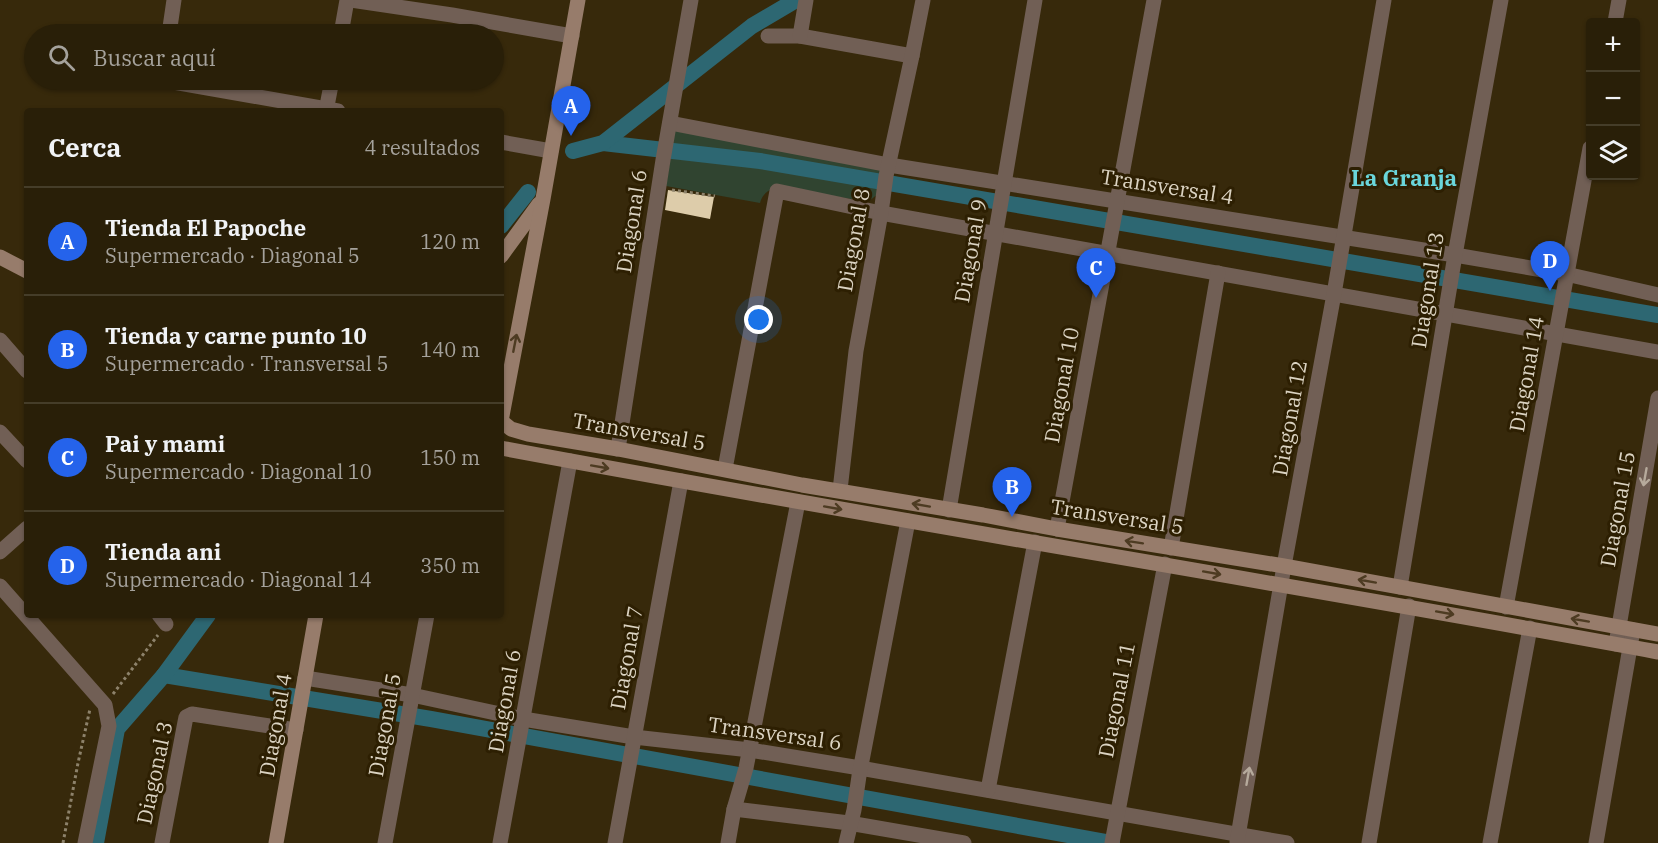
<!DOCTYPE html>
<html lang="es">
<meta charset="utf-8">
<style>
:root{--surface:#291f08;--page:#352c16;--text:#f1f3f6;--muted:#a5a29c;--line:#453d29;--accent:#2563eb}
body{margin:0;font-family:"IBM Plex Serif",serif;background:var(--page);color:var(--text)}
.controls{position:absolute;right:18px;top:18px;display:grid;overflow:hidden;border-radius:6px;box-shadow:0 2px 4px #0004}
.controls button{width:54px;height:54px;display:grid;place-items:center;padding:0;border:0;border-bottom:2px solid var(--line);background:var(--surface);color:var(--text);font:30px sans-serif}
.you{position:absolute;left:759px;top:320px;width:21px;height:21px;margin:-15px;border:4px solid #fff;border-radius:50%;background:#1a73e8;box-shadow:0 0 0 9px #1a73e833}
.badge{display:grid;place-items:center;width:39px;height:39px;border-radius:50%;background:var(--accent);color:#fff;font-size:20px;font-weight:700}
.pin{position:absolute;translate:-50% -50px;filter:drop-shadow(0 2px 3px #0008)}
.pin::after{content:'';position:absolute;top:32px;width:21px;height:18px;background:inherit;clip-path:polygon(0 0,100% 0,50% 100%)}
.list{margin:0;padding:0;list-style:none}
h2{display:flex;justify-content:space-between;align-items:center;height:78px;margin:0;padding:0 24px;font-size:26px}
h2 small{font-size:20px;font-weight:400;color:var(--muted)}
.list li{display:grid;grid-template-columns:39px 1fr auto;gap:18px;align-items:center;box-sizing:border-box;height:108px;padding:0 24px;border-top:2px solid var(--line)}
.list b{display:block;font-size:22px;white-space:nowrap}
.list p{margin:0;font-size:20px;white-space:nowrap;color:var(--muted)}
.list em{font-size:20px;font-style:normal;color:var(--muted)}
.icon{flex:none;width:33px;height:33px;fill:none;stroke:currentColor;stroke-width:2;stroke-linecap:round;stroke-linejoin:round}
.map{position:relative;flex:none;width:1658px;height:843px;overflow:hidden}
.search{position:absolute;background:var(--surface);box-shadow:0 2px 4px #0004;left:24px;top:24px;width:480px;height:66px;display:flex;align-items:center;gap:15px;box-sizing:border-box;padding:0 21px;border-radius:33px;color:var(--muted);font-size:22px}
.panel{position:absolute;background:var(--surface);box-shadow:0 2px 4px #0004;left:24px;top:108px;width:480px;height:510px;border-radius:6px}
.map>svg:first-child{display:block}
</style>
<div class="map">
<svg width="1658" height="843" viewBox="0 0 1658 843">
<rect width="100%" height="100%" fill="#37290b"/>
<path fill="#304430" d="M675,130L876,163L882,175L879,193L868,202L781,187C771,188 763,192 760,203L666,186Z"/>
<g fill="none" stroke-linecap="round" stroke-linejoin="round">
<g stroke="#2d6772" stroke-width="16">
<path d="M603,143L760,161L1658,315"/>
<path d="M573,151L603,143L752,26L796,0"/>
<path d="M501,226L528,192"/>
<path d="M164,675L431,719L1112,843"/>
<path d="M96,843L117,729L164,675L208,615"/>
</g>
</g>
<path fill="#dca" d="M668,190L714,197L710,219L665,210Z"/>
<g fill="none" stroke-linecap="round" stroke-linejoin="round">
<g stroke="#8d826b" stroke-width="3" stroke-dasharray="3 3" stroke-linecap="butt">
<path d="M672,190L715,196"/>
<path d="M113,694L158,635"/>
<path d="M63,843L78,763L90,709"/>
</g>
<g stroke="#715f55" stroke-width="15">
<path d="M351,0L452,15L572,36"/>
<path d="M1615,22L1619,0"/>
<path d="M169,34L174,0"/>
<path d="M341,34L347,0"/>
<path d="M768,36H800L912,56"/>
<path d="M800,36L806,0"/>
<path d="M162,80L338,111"/>
<path d="M326,111L332,80"/>
<path d="M670,123L889,165L1455,255L1566,274L1658,295"/>
<path d="M501,142L551,151"/>
<path d="M0,340L27,371"/>
<path d="M0,432L27,461"/>
<path d="M618,449L663,160L691,0"/>
<path d="M725,469L777,191L881,213L1658,352"/>
<path d="M840,490L856,351L881,213L886,176L912,56L923,0"/>
<path d="M949,510L1035,0"/>
<path d="M1057,529L1154,0"/>
<path d="M1171,548L1218,273"/>
<path d="M0,552L27,528"/>
<path d="M0,586L105,705L109,726L85,843"/>
<path d="M1400,587L1455,255L1501,0"/>
<path d="M1506,607L1590,148"/>
<path d="M159,615L166,624"/>
<path d="M1616,644L1658,398"/>
<path d="M305,678L412,695L523,719L634,737L750,750L860,768L1287,843"/>
<path d="M988,790L1035,542"/>
<path d="M734,809L849,823L964,843"/>
<path d="M1237,842L1284,566L1334,294L1384,0"/>
<path d="M162,843L185,722L186,717L192,714L296,730"/>
<path d="M385,843L427,615"/>
<path d="M500,843L570,461"/>
<path d="M615,843L681,481"/>
<path d="M728,843L734,809L746,768L798,502"/>
<path d="M846,843L854,810L859,776L908,521"/>
<path d="M1112,843L1165,564"/>
<path d="M1369,843L1409,606"/>
<path d="M1490,843L1530,628"/>
<path d="M1596,843L1633,630"/>
</g>
<g stroke="#977c6b" stroke-width="15">
<path d="M501,256L539,204"/>
<path d="M0,257L27,271"/>
<path d="M501,421L511,429L528,434L618,449L802,485L983,515L1057,529L1284,566L1658,634"/>
<path d="M501,421L543,199L578,0"/>
<path d="M501,448C886,520 1273,581 1658,652"/>
<path d="M276,843L316,615"/>
</g>
</g>
<defs><path id="oneway-shaft" d="M-6 0H5M1.5-3L5.5 0L1.5 3" fill="none" stroke-width="1.6" stroke-linecap="round" stroke-linejoin="round" transform="scale(1.5)"/></defs>
<g stroke="#4d3b22">
<use href="#oneway-shaft" transform="translate(515 343) rotate(-79)"/>
<use href="#oneway-shaft" transform="translate(600 467) rotate(10)"/>
<use href="#oneway-shaft" transform="translate(921 505) rotate(-170)"/>
<use href="#oneway-shaft" transform="translate(833 508) rotate(10)"/>
<use href="#oneway-shaft" transform="translate(1134 542) rotate(-171)"/>
<use href="#oneway-shaft" transform="translate(1212 573) rotate(10)"/>
<use href="#oneway-shaft" transform="translate(1367 581) rotate(-170)"/>
<use href="#oneway-shaft" transform="translate(1445 613) rotate(10)"/>
<use href="#oneway-shaft" transform="translate(1580 620) rotate(-170)"/>
</g>
<g stroke="#b6aa9c">
<use href="#oneway-shaft" transform="translate(1645 477) rotate(100)"/>
<use href="#oneway-shaft" transform="translate(1248 776) rotate(-80)"/>
</g>
<g text-anchor="middle" stroke-width="6" stroke-linejoin="round" paint-order="stroke">
<g font-size="21" fill="#dbd3c2" stroke="#2d1f02">
<text transform="translate(1167 187) rotate(9)" y="7">Transversal 4</text>
<text transform="translate(632 221) rotate(-81)" y="7">Diagonal 6</text>
<text transform="translate(854 240) rotate(-80)" y="7">Diagonal 8</text>
<text transform="translate(971 251) rotate(-80)" y="7">Diagonal 9</text>
<text transform="translate(1428 290) rotate(-81)" y="7">Diagonal 13</text>
<text transform="translate(1527 374) rotate(-80)" y="7">Diagonal 14</text>
<text transform="translate(1062 385) rotate(-80)" y="7">Diagonal 10</text>
<text transform="translate(1290 418) rotate(-80)" y="7">Diagonal 12</text>
<text transform="translate(639 432) rotate(10)" y="7">Transversal 5</text>
<text transform="translate(1618 509) rotate(-80)" y="7">Diagonal 15</text>
<text transform="translate(1117 517) rotate(9)" y="7">Transversal 5</text>
<text transform="translate(627 658) rotate(-80)" y="7">Diagonal 7</text>
<text transform="translate(1117 700) rotate(-79)" y="7">Diagonal 11</text>
<text transform="translate(505 701) rotate(-80)" y="7">Diagonal 6</text>
<text transform="translate(276 725) rotate(-80)" y="7">Diagonal 4</text>
<text transform="translate(385 725) rotate(-80)" y="7">Diagonal 5</text>
<text transform="translate(775 734) rotate(8)" y="7">Transversal 6</text>
<text transform="translate(155 773) rotate(-78)" y="7">Diagonal 3</text>
</g>
<g font-size="22" font-weight="bold" fill="#6ad6db" stroke="#2d1f02">
<text x="1404" y="186">La Granja</text>
</g>
</g>
</svg>
<div class="controls">
<button>+</button>
<button>−</button>
<button><svg class="icon" aria-label="layers" viewBox="0 0 24 24"><path d="M12 4l9 5-9 5-9-5zM3 14l9 5 9-5"/></svg></button>
</div>
<div class="you"></div>
<div class="pin badge" style="left:571px;top:136px">A</div>
<div class="pin badge" style="left:1012px;top:517px">B</div>
<div class="pin badge" style="left:1096px;top:298px">C</div>
<div class="pin badge" style="left:1550px;top:291px">D</div>
<div class="search"><svg class="icon" aria-label="search" viewBox="0 0 24 24"><circle cx="10" cy="10" r="6"/><path d="M15 15l6 6"/></svg>Buscar aquí</div>
<section class="panel">
<h2>Cerca<small>4 resultados</small></h2>
<ul class="list">
<li><span class="badge">A</span><div><b>Tienda El Papoche</b><p>Supermercado · Diagonal 5</p></div><em>120 m</em></li>
<li><span class="badge">B</span><div><b>Tienda y carne punto 10</b><p>Supermercado · Transversal 5</p></div><em>140 m</em></li>
<li><span class="badge">C</span><div><b>Pai y mami</b><p>Supermercado · Diagonal 10</p></div><em>150 m</em></li>
<li><span class="badge">D</span><div><b>Tienda ani</b><p>Supermercado · Diagonal 14</p></div><em>350 m</em></li>
</ul>
</section>
</div>
